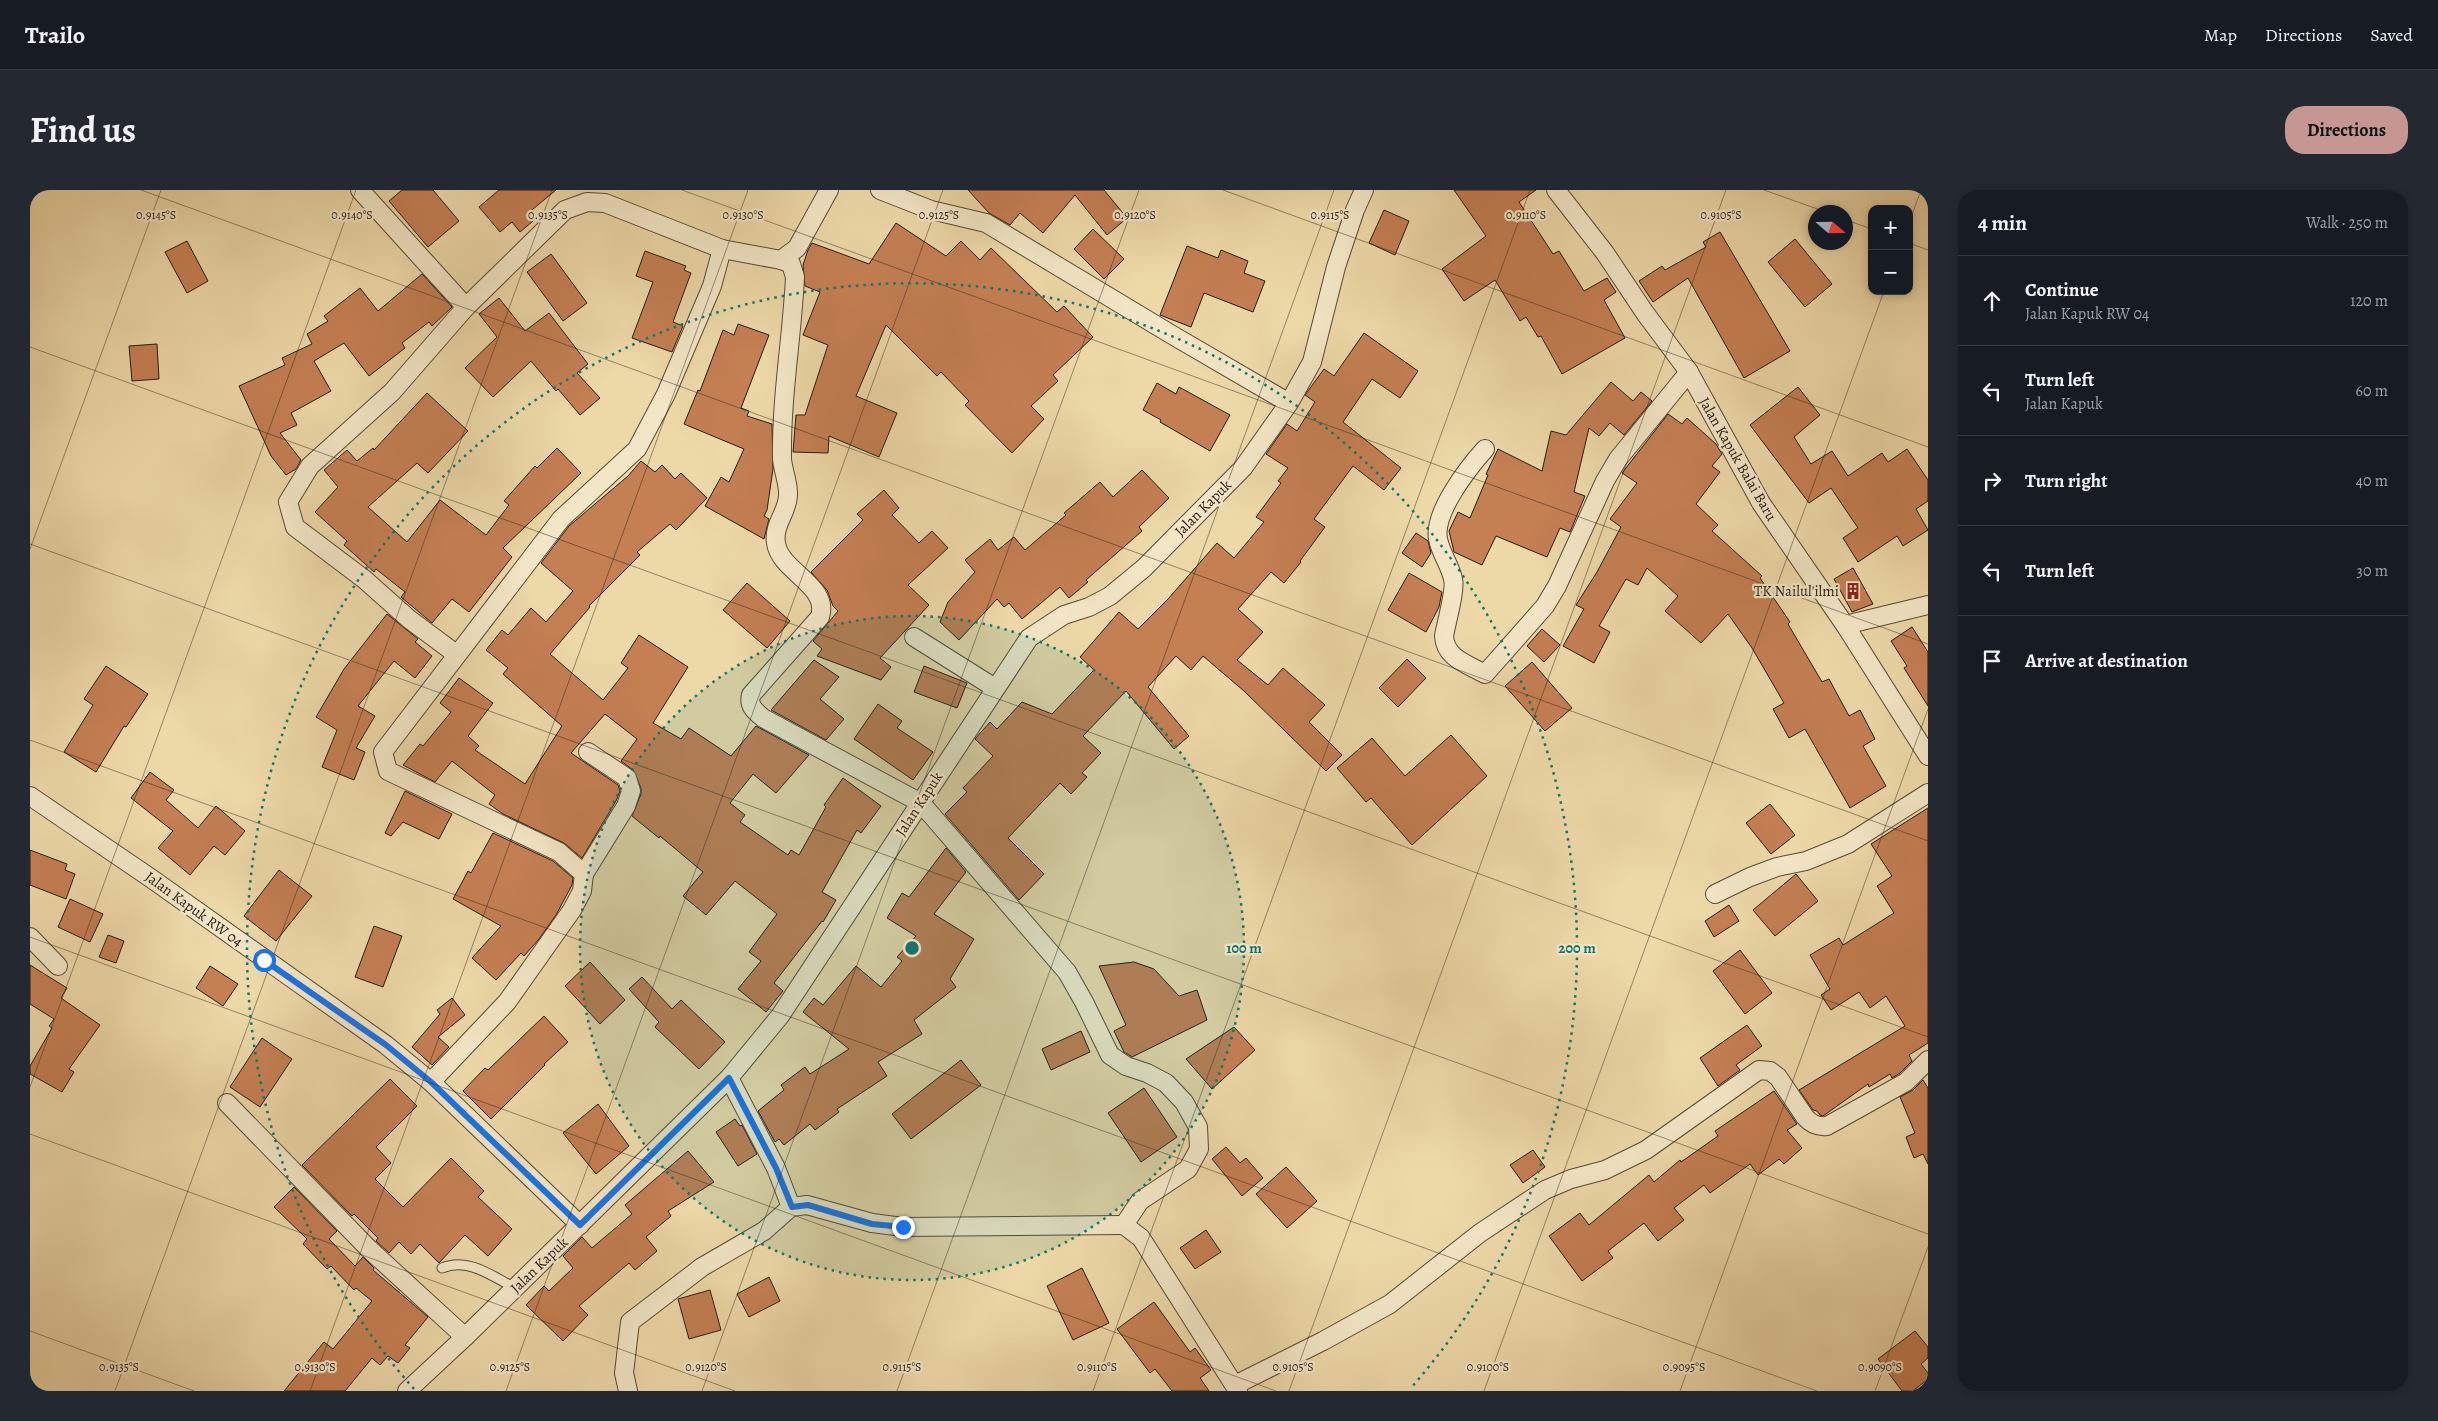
<!DOCTYPE html>
<meta charset="utf-8">
<style>
:root{--surface:#171b24;--page:#242831;--text:#f1f3f6;--muted:#9ea1a6;--line:#363941;--accent:#c59692}
body{margin:0;font-family:Alegreya,serif;background:var(--page);color:var(--text)}
.controls{position:absolute;right:15px;top:15px;display:grid;overflow:hidden;border-radius:10px;box-shadow:0 2px 8px #0003}
.controls button{width:45px;height:45px;display:grid;place-items:center;padding:0;border:0;border-bottom:1px solid var(--line);background:var(--surface);color:var(--text);font:25px sans-serif}
.compass{position:absolute;left:1778px;top:15px;width:45px;height:45px;border-radius:50%;background:var(--surface);box-shadow:0 2px 8px #0003;rotate:110deg}
.stop{position:absolute;width:15px;height:15px;margin:-11px;border:4px solid #1a73e8;border-radius:50%;background:#fff}
.stop.end{background:#1a73e8;border-color:#fff;box-shadow:0 1px 5px #0008}
.list{margin:0;padding:0;list-style:none}
h2{display:flex;justify-content:space-between;align-items:center;height:65px;margin:0;padding:0 20px;font-size:21px}
h2 small{font-size:16px;font-weight:400;color:var(--muted)}
.list li{display:grid;grid-template-columns:32px 1fr auto;gap:15px;align-items:center;box-sizing:border-box;height:90px;padding:0 20px;border-top:1px solid var(--line)}
.list b{display:block;font-size:19px;white-space:nowrap}
.list p{margin:0;font-size:16px;white-space:nowrap;color:var(--muted)}
.list em{font-size:16px;font-style:normal;color:var(--muted)}
.icon{flex:none;width:28px;height:28px;fill:none;stroke:currentColor;stroke-width:2;stroke-linecap:round;stroke-linejoin:round}
.map{position:relative;flex:none;width:1898px;height:1201px;overflow:hidden;border-radius:20px}
header{display:flex;align-items:center;gap:30px;box-sizing:border-box;height:70px;padding:0 25px;background:var(--surface);border-bottom:1px solid var(--line)}
header strong{font-size:24px}
nav{display:flex;gap:28px;margin-inline-start:auto;font-size:18px}
.intro{display:flex;align-items:center;justify-content:space-between;box-sizing:border-box;height:120px;padding:0 30px}
h1{margin:0;font-size:35px}
.button{padding:12px 22px;border-radius:20px;background:var(--accent);color:#111;font-size:18px;font-weight:700}
main{display:flex;gap:30px;padding:0 30px}
aside{flex:1;background:var(--surface);border-radius:20px;box-shadow:0 2px 8px #0003}
.map>svg:first-child{display:block}
</style>
<header>
<strong>Trailo</strong>
<nav><a>Map</a><a>Directions</a><a>Saved</a></nav>
</header>
<div class="intro"><h1>Find us</h1><a class="button">Directions</a></div>
<main>
<div class="map">
<svg width="1898" height="1201" viewBox="0 0 1898 1201">
<rect width="100%" height="100%" fill="#edd8a8"/>
<filter id="stains"><feTurbulence type="fractalNoise" baseFrequency=".004" numOctaves="4"/><feColorMatrix values="0 0 0 0 .2 0 0 0 0 .09 0 0 0 0 .02 0 0 0 .5 -.17"/></filter>
<radialGradient id="worn" r=".72"><stop offset=".6" stop-color="#630" stop-opacity="0"/><stop offset="1" stop-color="#630" stop-opacity=".3"/></radialGradient>
<g fill="#c47f53" stroke="#261b10">
<path d="M372,0H403L429,31L398,57L359,11Z"/>
<path d="M469,0H526L497,24L503,31L490,42L482,32L470,42L449,17Z"/>
<path d="M938,0H1074L1097,28L1077,45L1045,5L1013,43L990,23L980,35L959,23Z"/>
<path d="M1424,0H1506L1489,12L1523,64L1529,61L1554,101L1577,88L1586,102L1574,110L1595,148L1532,184L1511,146L1508,147L1496,127L1490,131L1465,90L1434,111L1412,79L1456,46Z"/>
<path d="M1354,20L1379,31L1365,65L1339,53Z"/>
<path d="M866,33L916,66L931,51L950,70L961,58L1027,122L1034,116L1063,147L1023,185L1028,191L1001,216L1014,229L982,263L935,215L939,211L911,182L907,186L856,135L826,206L867,223L849,267L799,246L798,263L763,262L766,225H775L798,155L773,145L790,102L775,96L773,75L778,60L782,53L839,74Z"/>
<path d="M1063,39L1094,69L1074,89L1044,59Z"/>
<path d="M1690,42L1760,161L1714,188L1658,88L1623,112L1609,91L1632,76L1635,80L1676,57L1673,52Z"/>
<path d="M1765,49L1802,94L1775,117L1738,72Z"/>
<path d="M157,51L178,91L157,103L135,62Z"/>
<path d="M1157,56L1188,68L1191,60L1218,71L1214,83L1235,91L1223,122L1174,103L1161,137L1130,125Z"/>
<path d="M615,61L656,76L654,80L661,83L643,132L653,136L642,162L602,148L623,92L606,86Z"/>
<path d="M521,64L557,113L533,131L497,82Z"/>
<path d="M392,84L422,117L402,136L399,132L372,153L375,158L339,186L314,153L284,171L301,201L261,223L267,235L250,243L271,270L266,279L256,285L241,266L209,196L255,175L252,168L282,154L277,144L298,131L294,126L330,98L348,121Z"/>
<path d="M469,108L495,141L519,123L558,174L547,183L570,208L550,225L528,199L526,201L501,171L463,207L435,178L467,147L449,124Z"/>
<path d="M708,134L739,145L711,218L719,221L717,226L742,234L743,279L737,320L734,326L739,329L734,349L675,316L691,287L699,292L714,259L654,234L668,200L670,201L693,140L704,145Z"/>
<path d="M1334,143L1388,181L1370,208L1342,189L1313,232L1371,278L1354,300L1323,276L1284,329L1295,337L1270,371L1271,372L1254,393L1241,382L1208,419L1233,442L1207,470L1238,495L1253,478L1295,515L1279,532L1312,565L1296,581L1214,501L1173,466L1161,480L1146,466L1118,497L1159,546L1144,559L1096,501L1053,546L1071,563L1052,583L1057,587L1041,604L1030,593L978,648L1014,684L989,710L915,624L937,602L933,598L963,566L945,549L960,532L967,539L992,512L1022,524L1064,480L1050,467L1089,422L1108,439L1138,409L1187,353L1204,368L1234,332L1226,327L1251,293L1248,291L1258,278L1236,264L1257,234L1267,241L1285,212L1275,205L1294,179L1304,186Z"/>
<path d="M127,154L129,189L102,191L99,156Z"/>
<path d="M1581,192L1603,211L1611,202L1622,211L1594,245L1580,233L1569,246L1559,238L1544,302L1555,306L1540,342L1530,338L1517,367L1466,346L1452,375L1424,362L1419,341L1428,322L1440,328L1458,285L1456,284L1468,259L1512,281L1521,241L1536,245Z"/>
<path d="M1127,193L1146,204L1149,197L1200,225L1180,261L1130,232L1131,230L1113,220Z"/>
<path d="M1768,197L1790,225L1764,247L1781,274L1802,261L1818,286L1852,263L1858,272L1877,259L1898,290V311L1886,319L1898,340L1873,356L1867,346L1828,372L1813,348L1828,338L1801,298L1779,313L1720,235Z"/>
<path d="M397,203L438,241L398,283L387,273L338,317L377,352L410,310L456,345L479,315L474,311L505,276L507,278L527,258L551,283L473,358L482,367L439,422L422,409L402,433L371,407L375,402L346,379L344,382L314,355L317,351L285,322L308,297L294,280L317,260L327,271L343,258L344,260Z"/>
<path d="M1638,224L1652,234L1657,228L1686,254L1692,264L1682,276L1690,282L1666,314L1688,335L1682,341L1732,386L1730,388L1760,432L1758,434L1792,492L1799,489L1819,526L1830,520L1845,549L1833,556L1856,596L1820,618L1775,539L1759,548L1743,519L1754,513L1722,458L1698,424L1671,453L1635,421L1648,406L1617,378L1608,395L1596,389L1569,436L1580,442L1564,473L1533,456L1554,419L1546,415L1567,382L1591,337L1580,329L1607,293L1592,283Z"/>
<path d="M611,271L625,282L632,275L645,289L651,283L677,308L646,340L640,334L607,362L610,365L559,416L560,417L520,464L573,510L598,478L591,473L609,445L658,477L623,533L651,549L659,538L701,566L726,536L779,565L746,603L723,584L700,613L715,625L710,632L758,665L761,660L769,665L796,617L794,615L813,588L851,616L831,643L827,640L792,702L806,710L793,732L792,731L744,793L753,801L736,822L708,799L731,771L719,762L747,724L705,691L676,725L653,706L673,682L630,646L629,648L602,626L611,604V598L603,580L591,571L607,549L575,524L541,563L588,595L590,601L586,611L552,668L534,653L473,624L459,614L465,605L422,571L405,592L373,575L390,554L393,556L421,522L410,513L429,488L463,513L438,546L449,556L445,560L495,594L532,536L473,484L478,478L456,460L472,440L478,445L501,418L516,432L543,401L511,373L539,336L598,286Z"/>
<path d="M1112,280L1139,308L1109,337L1112,341L1056,390L1058,392L1039,408L1030,397L992,429L979,413L974,417L967,409L929,450L910,432L918,412L945,382L935,370L960,349L968,360L984,347L995,360L1036,325L1034,323L1070,292L1083,307Z"/>
<path d="M854,300L869,318L862,325L889,353L902,341L918,358L878,395L899,415L850,468L861,477L851,490L787,466L792,459L783,451L808,421L803,416L797,400L781,382L833,330L827,324Z"/>
<path d="M1386,343L1398,351L1401,363L1392,377L1372,363Z"/>
<path d="M1823,378L1843,414L1822,422L1804,389Z"/>
<path d="M1379,383L1412,402L1409,417L1396,442L1358,420Z"/>
<path d="M717,393L760,431L737,458L693,420Z"/>
<path d="M357,424L388,449L385,452L402,466L385,488L364,471L328,516L345,526L326,558L335,562L324,590L292,577L307,540L286,527L314,479Z"/>
<path d="M1882,437L1898,462V516L1874,478L1877,476L1861,451Z"/>
<path d="M1512,439L1530,455L1514,472L1497,456Z"/>
<path d="M1377,469L1396,488L1368,517L1349,498Z"/>
<path d="M784,470L809,487L790,509L814,529L796,550L741,520Z"/>
<path d="M1502,472L1542,518L1515,541L1475,496Z"/>
<path d="M76,476L118,504L96,537L94,536L66,582L34,562L63,515L54,509Z"/>
<path d="M894,476L937,493L927,518L884,502Z"/>
<path d="M848,514L872,531L867,538L903,562L883,590L824,549Z"/>
<path d="M1421,545L1457,586L1382,655L1341,608L1336,612L1307,578L1342,548L1375,586Z"/>
<path d="M120,582L144,600L136,610L168,638L186,616L215,641L195,665L184,656L160,685L128,658L143,641L101,608Z"/>
<path d="M375,601L422,624L409,649L373,632L361,646L355,643Z"/>
<path d="M1740,614L1765,645L1741,664L1716,633Z"/>
<path d="M1898,618V853L1879,865L1882,871L1870,883L1862,888L1860,884L1839,897L1838,894L1793,926L1790,925L1787,921L1783,920L1769,900L1875,836L1856,806L1840,818L1829,802L1801,820L1791,805L1800,799L1780,765L1809,748L1813,755L1864,723L1847,696L1862,686L1841,654Z"/>
<path d="M463,643L523,671L543,688L542,695L526,725L509,749L494,766L491,763L466,790L442,768L471,736L423,709L438,681L441,683Z"/>
<path d="M916,658L936,682L904,724L944,749L920,789L926,797L884,830L892,844L848,872L857,886L807,919L809,922L785,940L780,934L754,955L749,949L745,952L728,921L754,900L751,895L775,877L780,884L819,859L773,822L784,808L793,815L826,776L851,797L872,771L867,767L886,746L857,728L872,703L879,707Z"/>
<path d="M0,660L37,674L35,680L45,684L36,709L0,695Z"/>
<path d="M249,680L282,706L246,751L214,726Z"/>
<path d="M1766,684L1788,711L1745,746L1723,720Z"/>
<path d="M40,709L73,724L60,752L28,737Z"/>
<path d="M1699,715L1709,731L1684,747L1675,731Z"/>
<path d="M344,736L372,746L353,797L325,787Z"/>
<path d="M78,745L94,751L86,773L69,767Z"/>
<path d="M1710,760L1742,803L1715,824L1683,781Z"/>
<path d="M560,772L595,810L570,834L535,796Z"/>
<path d="M1104,772L1124,779L1149,806L1167,800L1177,830L1102,867L1094,862L1084,841L1096,835L1069,776Z"/>
<path d="M0,775L37,798L31,808L70,835L39,879L44,882L32,902L0,884V876L22,838L19,836L24,829L0,814Z"/>
<path d="M180,776L208,794L193,816L166,798Z"/>
<path d="M612,787L642,819L651,810L695,852L669,879L625,837L629,832L599,799Z"/>
<path d="M422,808L435,825L408,847L419,857L402,875L382,857L410,824L407,820Z"/>
<path d="M514,826L538,852L514,874L515,875L461,929L433,901L455,878L458,880Z"/>
<path d="M1717,835L1732,856L1706,875L1710,880L1688,896L1670,868Z"/>
<path d="M1204,837L1225,860L1182,899L1156,869Z"/>
<path d="M1051,841L1060,862L1021,880L1012,859Z"/>
<path d="M232,848L262,869L230,917L200,897Z"/>
<path d="M931,870L951,895L881,949L862,924Z"/>
<path d="M360,889L387,916L346,957L361,973L345,989L373,1017L421,968L454,1001L448,1007L482,1039L458,1066L435,1045L409,1073L390,1054L381,1064L369,1052L359,1063L346,1051L348,1048L324,1024L322,1026L272,975Z"/>
<path d="M1893,890L1898,898V974L1893,964L1884,968L1876,947L1885,943L1870,907L1883,900Z"/>
<path d="M1114,898L1147,947L1111,972L1078,923Z"/>
<path d="M1744,901L1767,934L1757,940L1772,958L1754,974L1749,969L1728,985L1720,974L1680,1003L1674,995L1644,1018L1654,1030L1628,1051L1614,1033L1578,1061L1583,1068L1552,1091L1519,1046L1550,1023L1559,1035L1619,985L1624,992L1650,970L1651,972L1688,946L1685,941Z"/>
<path d="M568,914L599,956L566,984L533,943Z"/>
<path d="M705,929L710,936L712,935L727,964L708,976L686,942Z"/>
<path d="M1196,957L1210,973L1216,968L1233,988L1212,1006L1182,969Z"/>
<path d="M1503,960L1515,977L1493,993L1480,975Z"/>
<path d="M658,961L684,992L638,1021L641,1026L616,1047L627,1061L605,1080L599,1073L549,1116L558,1125L533,1151L496,1115L514,1096L519,1101L543,1078L533,1066L552,1047L562,1058L602,1024L595,1015Z"/>
<path d="M1256,977L1287,1011L1257,1038L1226,1004Z"/>
<path d="M264,997L307,1041L299,1049L325,1076L333,1067L344,1078L343,1080L398,1127L375,1155L380,1158L368,1173L358,1166L350,1175L342,1168L315,1201H254L294,1152L303,1159L342,1111L326,1098L324,1100L301,1076L297,1079L273,1054L277,1049L244,1017Z"/>
<path d="M1176,1040L1191,1062L1165,1079L1150,1058Z"/>
<path d="M1052,1078L1079,1133L1043,1150L1017,1096Z"/>
<path d="M739,1087L750,1111L719,1127L707,1104Z"/>
<path d="M680,1100L691,1140L659,1149L648,1109Z"/>
<path d="M1124,1112L1160,1162L1165,1158L1181,1180L1170,1188L1179,1201H1142L1125,1179L1120,1183L1087,1139Z"/>
<path d="M1885,1141L1898,1157V1168L1891,1174L1898,1183V1189L1883,1201H1872L1848,1169Z"/>
</g>
<g fill="none" stroke-linecap="round" stroke-linejoin="round">
<g stroke="#584a36" stroke-width="11">
<path id="lane" d="M412,1078C438,1067 462,1086 485,1098"/>
</g>
<g stroke="#584a36" stroke-width="20">
<g id="street">
<path d="M330,0L436,117"/>
<path d="M850,0L901,20L956,33L1144,146L1259,213"/>
<path d="M1526,0L1575,63L1615,123L1659,182L1731,313L1815,435L1898,566"/>
<path d="M751,70L761,74L765,87C762,148 751,208 752,269C753,281 759,294 758,306C757,323 743,335 746,353C750,382 800,395 790,427L721,505C718,516 725,521 733,528L891,613L1037,782L1054,812L1080,865L1096,876L1117,883L1136,893L1154,912L1168,937L1169,959L1158,979L1110,1011L1094,1035L1111,1048L1208,1201"/>
<path d="M1455,259C1438,278 1403,323 1408,349C1411,364 1420,375 1423,389C1426,399 1416,434 1414,446C1415,468 1437,474 1455,484L1515,416L1527,396L1575,291L1588,269L1659,182"/>
<path d="M1815,435L1898,415"/>
<path d="M884,447L965,498"/>
<path d="M426,464L379,429L334,389L265,337L258,312L280,276L362,202L436,117L535,20L557,12L575,13L692,59L751,70L767,58L799,0"/>
<path d="M0,606L122,689L356,855L401,892L550,1035"/>
<path d="M554,684L596,616L601,601L597,588L558,562"/>
<path d="M1685,704L1720,687L1747,677L1776,671L1818,654L1898,603"/>
<path d="M0,747L28,776"/>
<path d="M699,888L746,978L761,1017"/>
<path d="M401,892L477,812L542,720L552,701L554,684L529,662L358,581L353,562L531,329L607,259L636,204L682,96L692,59"/>
<path d="M197,913L339,1059L435,1147"/>
<path d="M1205,1195L1293,1151L1360,1114L1450,1043L1515,1000L1541,989L1575,980L1616,960L1729,880L1740,881L1748,887L1775,927C1781,934 1787,937 1797,936L1876,892L1898,870"/>
<path d="M377,1201L435,1147L699,888L750,826L999,448L1034,425L1059,417L1080,406L1114,378L1213,278L1259,213L1282,172L1306,77L1325,20L1334,0"/>
<path d="M598,1201L594,1183L600,1132L672,1077L734,1041L761,1017L777,1015L842,1033L873,1037L1094,1035"/>
</g>
</g>
<use href="#lane" stroke="#f3e6c6" stroke-width="9"/>
<use href="#street" stroke="#f3e6c6" stroke-width="18"/>
</g>
<g fill="none" stroke-linecap="round" stroke-linejoin="round">
<path stroke="#1a73e8" stroke-width="6" d="M234,770L356,855L401,892L550,1035L699,888L746,978L762,1017L778,1015L842,1034L873,1037"/>
</g>
<path fill="none" stroke="#261b10" stroke-width="1" stroke-opacity="0.45" d="M111,0L1898,651M652,0L1898,454M1193,0L1898,257M1734,0L1796,22M1816,30L1842,39M1879,33L1891,0M1879,53L1898,60M0,157L1898,847M0,354L1898,1044M0,359L131,0M0,550L1787,1201M0,747L1246,1201M0,897L326,0M0,944L705,1201M0,1141L164,1201M85,1201L522,0M280,1201L718,0M476,1201L913,0M672,1201L1109,0M867,1201L1304,0M1063,1201L1500,0M1259,1201L1696,0M1454,1201L1854,101M1650,1201L1898,519M1845,1201L1898,1057"/>
<circle cx="882" cy="758" r="332" fill="#0f766e" fill-opacity=".12"/>
<g fill="none" stroke="#0f766e" stroke-width="2.5" stroke-dasharray="2.5 5">
<circle cx="882" cy="758" r="332"/>
<path d="M384 1199A665 665 0 1 1 1380 1199"/>
</g>
<defs>
<g id="building-bare" transform="scale(1.35)"><path d="M-4-6H4V6H1V3H-1V6H-4ZM-2.5-4.3h1.7v1.8h-1.7ZM.8-4.3h1.7v1.8H.8ZM-2.5-1h1.7V.8h-1.7ZM.8-1h1.7V.8H.8Z" fill="#8f2418" stroke="#f3e6c6" stroke-width="2.5" paint-order="stroke"/></g>
</defs>
<g fill-rule="evenodd">
<use href="#building-bare" x="1823" y="401"/>
</g>
<g text-anchor="middle" stroke-width="4.5" stroke-linejoin="round" paint-order="stroke">
<g font-size="15" fill="#261b10" stroke="#f3e6c6">
<text transform="translate(1708 269) rotate(60)" y="5">Jalan Kapuk Balai Baru</text>
<text transform="translate(1173 318) rotate(-45)" y="5">Jalan Kapuk</text>
<text transform="translate(889 614) rotate(-57)" y="5">Jalan Kapuk</text>
<text transform="translate(164 719) rotate(36)" y="5">Jalan Kapuk RW 04</text>
<text transform="translate(509 1075) rotate(-44)" y="5">Jalan Kapuk</text>
</g>
<g font-size="15" fill="#261b10" stroke="#f3e6c6" text-anchor="end">
<text x="1809" y="406">TK Nailul'ilmi</text>
</g>
</g>
<g font-size="12" text-anchor="middle" fill="#261b10" stroke="#f3e6c6" stroke-width="4.5" stroke-linejoin="round" paint-order="stroke">
<text x="126" y="29">0.9145°S</text>
<text x="322" y="29">0.9140°S</text>
<text x="518" y="29">0.9135°S</text>
<text x="713" y="29">0.9130°S</text>
<text x="909" y="29">0.9125°S</text>
<text x="1105" y="29">0.9120°S</text>
<text x="1300" y="29">0.9115°S</text>
<text x="1496" y="29">0.9110°S</text>
<text x="1691" y="29">0.9105°S</text>
<text x="89" y="1181">0.9135°S</text>
<text x="285" y="1181">0.9130°S</text>
<text x="480" y="1181">0.9125°S</text>
<text x="676" y="1181">0.9120°S</text>
<text x="872" y="1181">0.9115°S</text>
<text x="1067" y="1181">0.9110°S</text>
<text x="1263" y="1181">0.9105°S</text>
<text x="1458" y="1181">0.9100°S</text>
<text x="1654" y="1181">0.9095°S</text>
<text x="1850" y="1181">0.9090°S</text>
</g>
<circle cx="882" cy="758" r="8" fill="#0f766e" stroke="#f3e6c6" stroke-width="2.5"/>
<g font-size="15" text-anchor="middle" font-weight="bold" fill="#0f766e" stroke="#f3e6c6" stroke-width="4.5" stroke-linejoin="round" paint-order="stroke">
<text x="1214" y="763">100 m</text>
<text x="1547" y="763">200 m</text>
</g>
<rect width="100%" height="100%" filter="url(#stains)"/>
<rect width="100%" height="100%" fill="url(#worn)"/>
</svg>
<div class="controls">
<button>+</button>
<button>−</button>
</div>
<svg class="compass" viewBox="-18 -18 36 36"><path d="M0-13l5 13h-10z" fill="#e53935"/><path d="M0 13l5-13h-10z" fill="#9ea1a6"/></svg>
<div class="stop" style="left:234px;top:770px"></div>
<div class="stop end" style="left:873px;top:1037px"></div>
</div>
<aside>
<h2>4 min<small>Walk · 250 m</small></h2>
<ul class="list">
<li><svg class="icon" aria-label="ahead" viewBox="0 0 24 24"><path d="M12 20V5M6 11l6-6 6 6"/></svg><div><b>Continue</b><p>Jalan Kapuk RW 04</p></div><em>120 m</em></li>
<li><svg class="icon" aria-label="left" viewBox="0 0 24 24"><path d="M17 20v-9H6M10 6l-5 5 5 5"/></svg><div><b>Turn left</b><p>Jalan Kapuk</p></div><em>60 m</em></li>
<li><svg class="icon" aria-label="right" viewBox="0 0 24 24"><path d="M7 20v-9h11M14 6l5 5-5 5"/></svg><div><b>Turn right</b></div><em>40 m</em></li>
<li><svg class="icon" aria-label="left" viewBox="0 0 24 24"><path d="M17 20v-9H6M10 6l-5 5 5 5"/></svg><div><b>Turn left</b></div><em>30 m</em></li>
<li><svg class="icon" aria-label="arrive" viewBox="0 0 24 24"><path d="M6 21V4h12l-3 4 3 4H6"/></svg><div><b>Arrive at destination</b></div></li>
</ul>
</aside>
</main>
